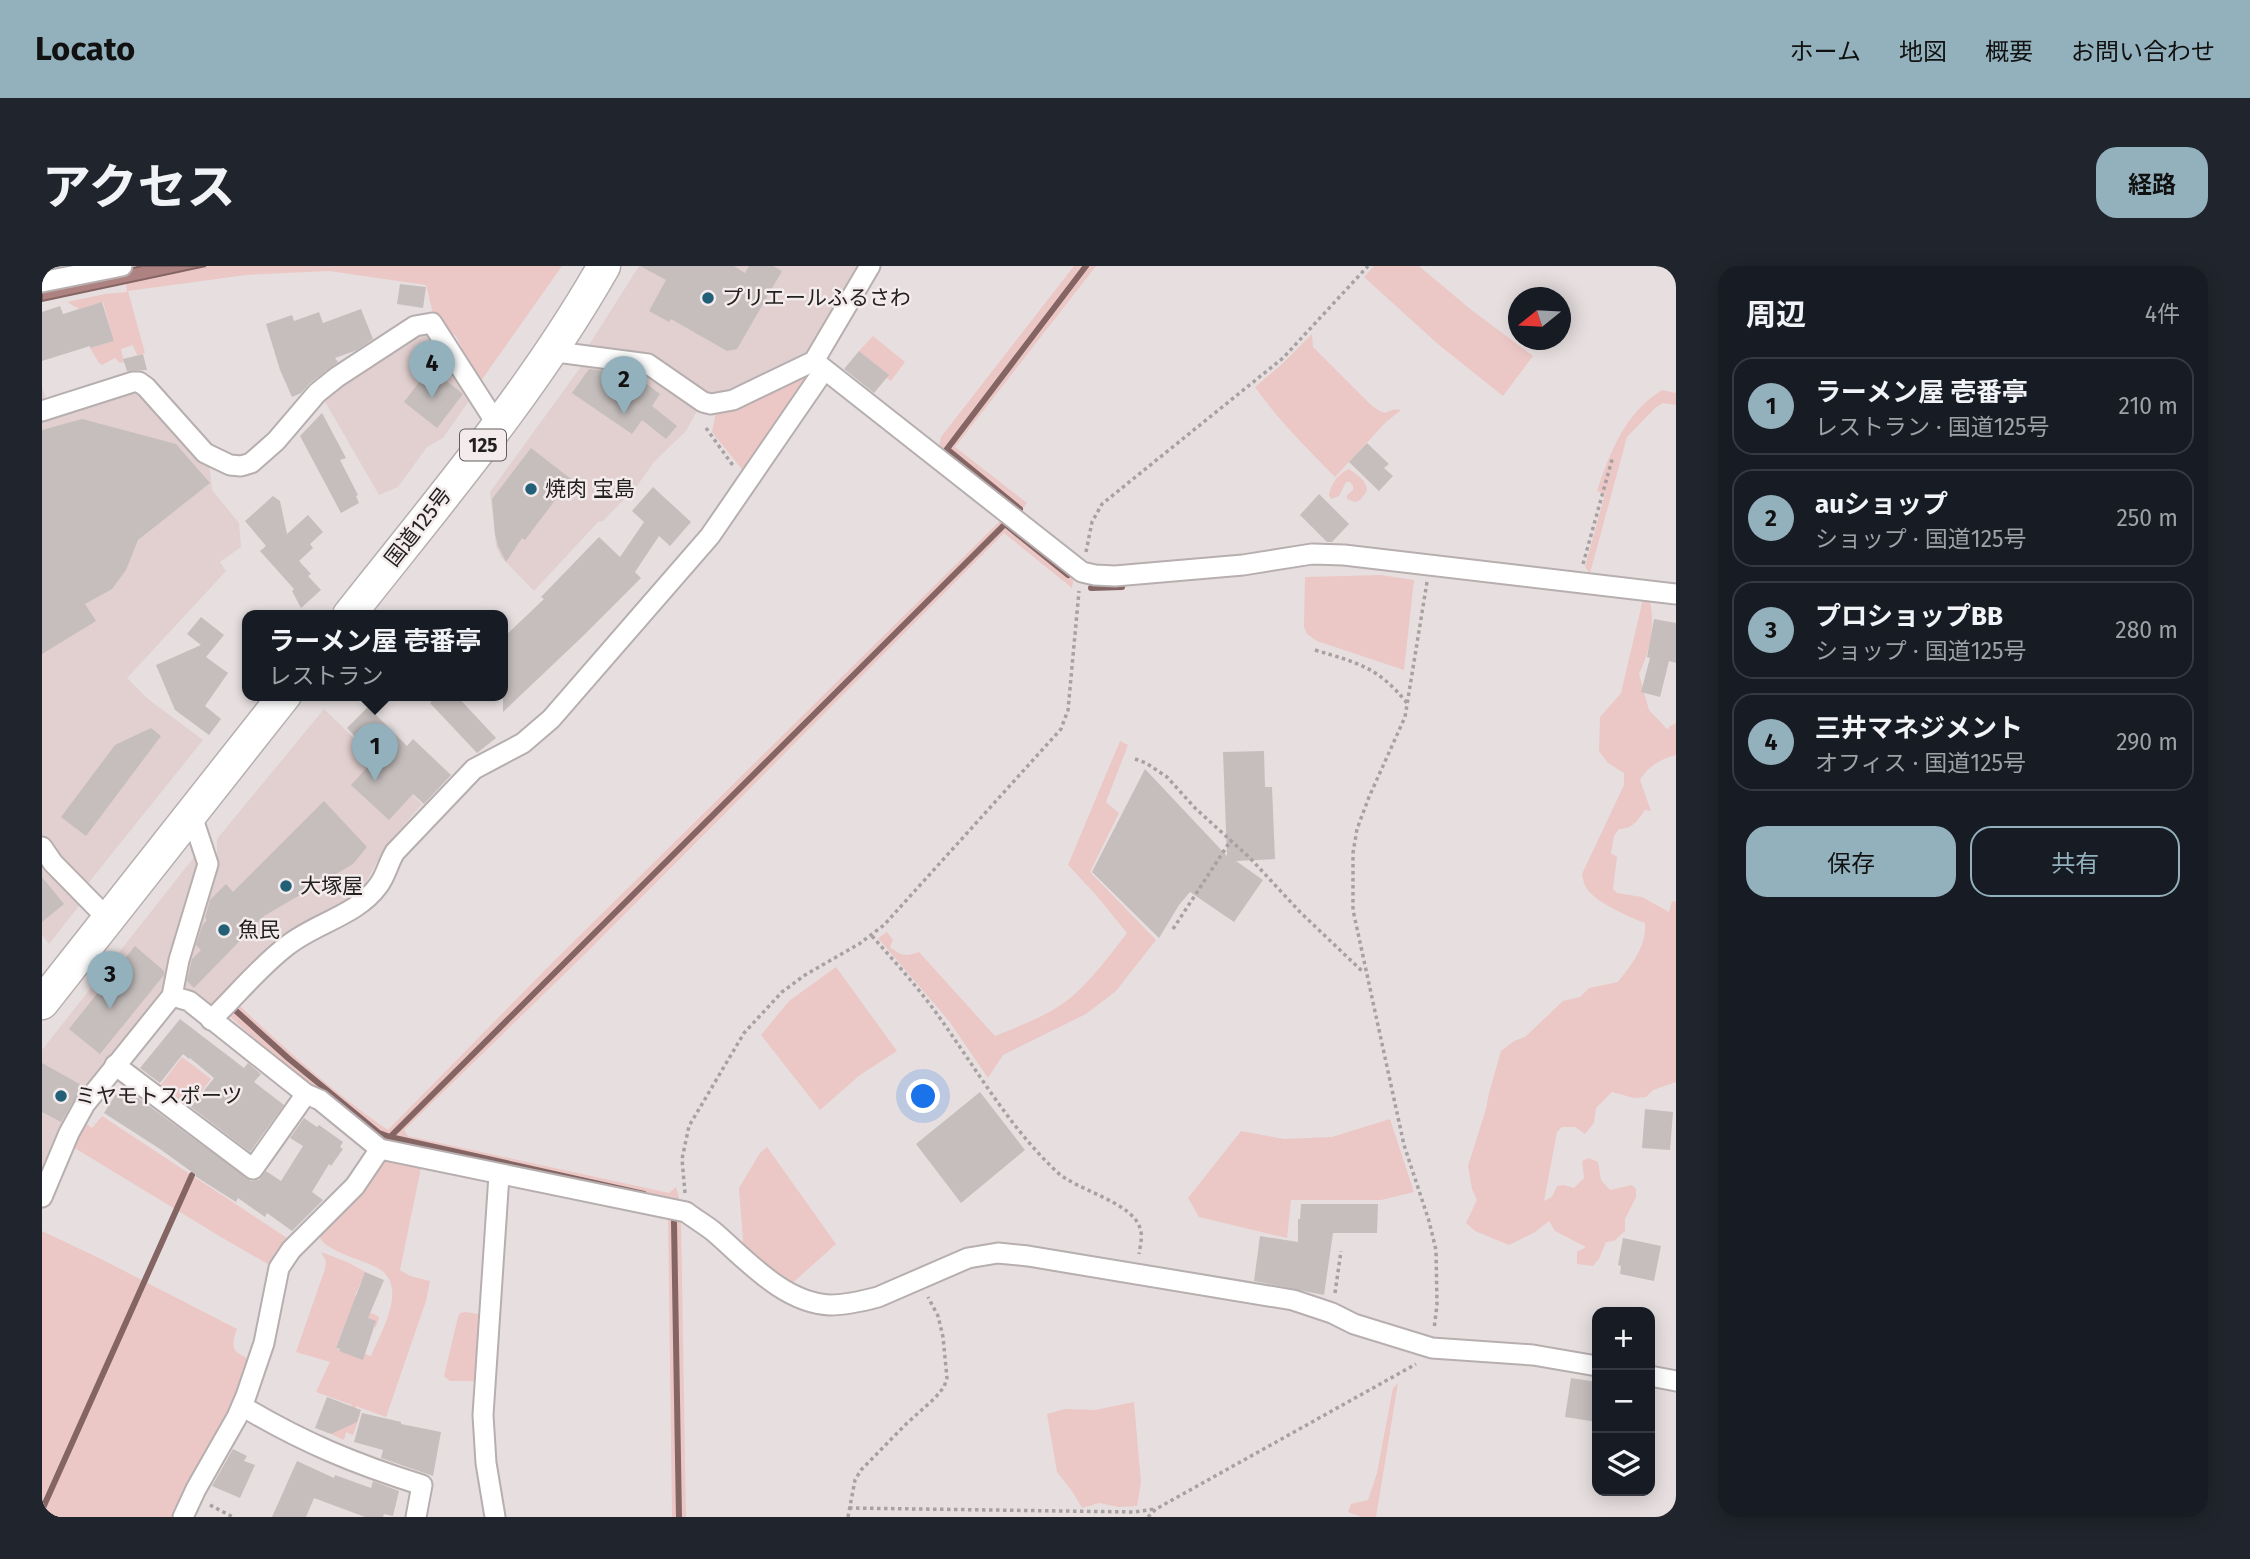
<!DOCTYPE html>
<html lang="ja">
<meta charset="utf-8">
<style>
:root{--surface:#171b24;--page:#20242c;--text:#f1f3f6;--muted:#9ea1a6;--line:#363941;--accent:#93b1bc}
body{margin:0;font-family:"Fira Sans","Noto Sans JP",sans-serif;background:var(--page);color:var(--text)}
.controls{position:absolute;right:21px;bottom:21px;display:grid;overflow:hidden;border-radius:14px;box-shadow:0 4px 18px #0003}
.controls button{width:63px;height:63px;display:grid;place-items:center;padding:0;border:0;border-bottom:2px solid var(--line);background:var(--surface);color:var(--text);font:35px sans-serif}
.compass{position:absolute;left:1466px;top:21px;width:63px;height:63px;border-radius:50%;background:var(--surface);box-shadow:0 4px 18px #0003;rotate:252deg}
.you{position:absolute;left:882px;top:831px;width:24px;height:24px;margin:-18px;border:5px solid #fff;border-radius:50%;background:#1a73e8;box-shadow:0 0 0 10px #1a73e833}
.badge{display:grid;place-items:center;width:46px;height:46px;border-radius:50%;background:var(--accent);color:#111;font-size:23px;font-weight:700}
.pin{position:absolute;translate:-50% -58px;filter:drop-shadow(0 2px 4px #0008)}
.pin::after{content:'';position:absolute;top:37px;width:24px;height:21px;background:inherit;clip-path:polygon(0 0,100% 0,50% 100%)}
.popup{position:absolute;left:200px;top:344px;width:266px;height:91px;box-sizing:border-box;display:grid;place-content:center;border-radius:14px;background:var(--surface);filter:drop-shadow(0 2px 5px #0005);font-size:23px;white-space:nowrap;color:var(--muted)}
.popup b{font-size:26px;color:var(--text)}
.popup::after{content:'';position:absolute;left:50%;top:100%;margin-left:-14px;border:14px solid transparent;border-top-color:var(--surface)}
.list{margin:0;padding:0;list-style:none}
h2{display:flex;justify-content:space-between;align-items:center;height:91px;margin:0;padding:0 28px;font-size:30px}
h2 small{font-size:23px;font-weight:400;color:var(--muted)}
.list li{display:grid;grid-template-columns:46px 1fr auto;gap:21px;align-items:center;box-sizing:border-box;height:98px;margin:0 14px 14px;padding:0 14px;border:2px solid var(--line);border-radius:21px}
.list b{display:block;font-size:26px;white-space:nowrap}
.list p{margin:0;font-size:23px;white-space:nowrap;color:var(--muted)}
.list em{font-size:23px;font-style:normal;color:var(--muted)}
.actions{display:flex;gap:14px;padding:21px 28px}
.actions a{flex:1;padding:16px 0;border:2px solid var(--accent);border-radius:21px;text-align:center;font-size:24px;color:var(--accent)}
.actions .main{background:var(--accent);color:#111}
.icon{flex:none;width:38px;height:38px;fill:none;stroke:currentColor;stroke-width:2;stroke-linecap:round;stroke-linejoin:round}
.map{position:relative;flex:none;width:1634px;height:1251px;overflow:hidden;border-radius:21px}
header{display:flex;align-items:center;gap:42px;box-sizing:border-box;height:98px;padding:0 35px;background:var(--accent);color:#111}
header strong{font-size:33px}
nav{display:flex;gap:38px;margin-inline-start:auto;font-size:24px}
.intro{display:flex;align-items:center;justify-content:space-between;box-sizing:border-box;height:168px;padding:0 42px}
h1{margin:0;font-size:49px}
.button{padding:18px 32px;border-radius:21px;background:var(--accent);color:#111;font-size:24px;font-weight:700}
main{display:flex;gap:42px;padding:0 42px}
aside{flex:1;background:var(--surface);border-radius:21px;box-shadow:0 4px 18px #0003}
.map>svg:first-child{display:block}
</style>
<header>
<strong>Locato</strong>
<nav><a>ホーム</a><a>地図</a><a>概要</a><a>お問い合わせ</a></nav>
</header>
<div class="intro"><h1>アクセス</h1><a class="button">経路</a></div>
<main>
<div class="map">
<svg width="1634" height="1251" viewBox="0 0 1634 1251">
<rect width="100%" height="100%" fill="#e7dfdf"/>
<g fill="#e1d0cf">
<path d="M597,0H828L772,95L680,137L606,98L540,90Z"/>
<path d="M385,65L429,132L401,172L385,181L356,221L337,229L281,132L373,67Z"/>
<path d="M543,95L605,103L656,143L644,165L612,196L595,220L561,255L556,256L492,325L459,291L454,280L448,226Z"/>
<path d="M0,120L7,143L88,123L104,132L167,196L170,224L197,257L199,281L178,296L184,305L85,412L106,433L161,474L44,620L0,572Z"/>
<path d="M282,443L380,538L343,581L319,625L277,653L168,746L135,712L151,651L175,589V573Z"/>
<path d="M160,581L130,730L69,804L0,931V784Z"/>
<path d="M0,594L44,631L7,678L0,669Z"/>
</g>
<g fill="#ebc7c5">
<path d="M164,0H520L436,119L421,96L420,82L414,70L401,64L392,51L384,19L287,5L204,9L86,25L103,87L95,89L91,79L79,83L82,96L78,97L73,92L60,99L57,97L48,82L72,75L61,36L37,43L25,36L63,28L85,26L84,17Z"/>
<path d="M1032,0H1054L913,181L985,237L977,247L896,185L899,171Z"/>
<path d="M1332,0H1377L1427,42L1491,90L1461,130L1397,79L1322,11Z"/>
<path d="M1270,68L1271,81L1329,139C1348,154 1343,141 1359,144L1343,157L1293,211C1265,182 1236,154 1213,121L1239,99Z"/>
<path d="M831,70L863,96L849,115L844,112L846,109L817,85Z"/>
<path d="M761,105L768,108L702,206L670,166L674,146Z"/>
<path d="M1620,124L1634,127V139L1621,137L1613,142L1585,171L1548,307L1543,301L1563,228L1555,225C1568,186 1583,147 1620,124Z"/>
<path d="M1307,203C1315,209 1325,214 1325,225L1318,234L1313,236L1305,233V229L1311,224V220L1308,216H1304L1297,230L1289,233L1287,229C1288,219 1297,207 1307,203Z"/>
<path d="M961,252L1032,309L1030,322L962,267L544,687L362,864L366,870L627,927L634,921L637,932L636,938L348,880L262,816L186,749L198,740C242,782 296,830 346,864L510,697Z"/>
<path d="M1339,309L1372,314L1362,404L1275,375L1265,368L1262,361L1263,311Z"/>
<path d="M1602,329L1607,332C1614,355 1608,386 1597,408L1607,444L1626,464L1627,461L1634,457V489C1618,493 1607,500 1598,514L1609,545L1603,544C1596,554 1591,563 1577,563L1572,570L1569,587L1575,591L1571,623L1575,627L1600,631L1627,646L1630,635L1634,636V816L1611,824L1604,831L1592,832L1570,826L1554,842L1552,857L1543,868L1533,861H1520L1515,866L1502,935L1510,931L1515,920L1522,919L1532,922L1542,912L1540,895L1547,892L1556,896L1559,914L1568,924L1590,919L1594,923V931L1583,953V965L1572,975L1564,976L1557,993L1551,1000L1535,998V986L1544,981L1513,965L1507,955L1493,966L1467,979L1433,965L1424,957L1435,934L1430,923L1426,900L1444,843L1447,827L1459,785L1472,775L1483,771L1521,735L1538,731L1547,722L1576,716C1589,699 1605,680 1603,657C1587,651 1555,637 1545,623C1542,619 1541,613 1540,608L1582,519V507L1566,497L1557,485L1558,451L1579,427Z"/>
<path d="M1078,475L1086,479L1064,536L1077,547L1048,606L1114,674L1074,725L1044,748L961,789L946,812L907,755L836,672L845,666L851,674L848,681C859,690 864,691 877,686L953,770C977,760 1006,750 1027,733C1049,715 1067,690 1085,667L1054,629L1026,599Z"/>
<path d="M794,701L855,785L818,809L778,844L719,769L747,735Z"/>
<path d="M140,791L169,813L144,846L115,824Z"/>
<path d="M60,850L248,974L231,1001L184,974L31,881C35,872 38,864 45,858L50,862Z"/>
<path d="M1348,853L1372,926L1339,934H1249L1245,972L1157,951L1146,932L1199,865L1242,873L1290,871Z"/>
<path d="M725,881L794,978L746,1021L702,987L697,922L718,887Z"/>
<path d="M339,892L380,897L358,1004L368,1010L388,1015L384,1035L344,1151L314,1140L312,1146L318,1149L311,1169L304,1166L302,1174L289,1168C301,1162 305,1150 310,1139L274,1126L288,1096L254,1086L283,1003L284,995L279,986L305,996L329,1009L323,1007L313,1029L326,1035L325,1045L336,1050L337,1053L333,1063V1055L308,1046L294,1081L298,1085L321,1093L323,1088L329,1090C340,1064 368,1018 334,1001C322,995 309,992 297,986C289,982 280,978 277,969Z"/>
<path d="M626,948L639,951L644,1251H630Z"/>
<path d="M0,965L59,993L195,1063C187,1085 192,1086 212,1095L135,1251H5L0,1249Z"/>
<path d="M424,1046L441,1049L437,1115H408L402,1110L416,1051L418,1047Z"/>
<path d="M1356,1117L1334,1251H1319L1306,1246L1309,1238L1326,1234L1335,1207L1351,1122Z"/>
<path d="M1092,1136L1099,1217L1095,1240L1077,1241L1057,1237L1040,1242L1030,1225L1015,1206L1005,1148L1023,1143L1053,1144Z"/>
</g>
<path fill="#ae8280" stroke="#846563" stroke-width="2" d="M100,0H164L0,35V22Z"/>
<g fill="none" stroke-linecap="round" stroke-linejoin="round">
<g stroke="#846563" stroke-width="6">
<path d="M978,243L905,183L1044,0"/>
<path d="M1049,322L1080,321"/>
<path d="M193,744L246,792L337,867L348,871"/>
<path d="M602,928L348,871L963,258L1026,309"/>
<path d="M632,956L637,1251"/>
<path d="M0,1244L150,909"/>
</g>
</g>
<g fill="#c5bebd">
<path d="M598,0H692L703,7L707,0H731L740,5L695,83L685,85L629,53L627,56L607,45L624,14Z"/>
<path d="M358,18L384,21L381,42L355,38Z"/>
<path d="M60,36L72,75L48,82V80L0,95V46L18,40L21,48Z"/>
<path d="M319,43L331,73L315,84L293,92L296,96L267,118L259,127L250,131L238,104L224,58L250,49L252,55L277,46L281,57Z"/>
<path d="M817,85L847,109L832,127L802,103Z"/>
<path d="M101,88L105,104L85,105L81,93Z"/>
<path d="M388,102L421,128L395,162L362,136Z"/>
<path d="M547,103L591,108L618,128L610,140L635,160L624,173L600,154L590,168L530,127Z"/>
<path d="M280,147L304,192L298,194L316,229L314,230L317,237L299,247L258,170Z"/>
<path d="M40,153L134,178L168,217L96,274L84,304L70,323L43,338L54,355L0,388V164Z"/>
<path d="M1325,177L1347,198L1342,202L1351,210L1337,225L1307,196Z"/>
<path d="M489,182L529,213L483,274L480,272L464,296L456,280L453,268L450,233Z"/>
<path d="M611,221L649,256L628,280L617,270L593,306L599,312L540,371L461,446V372L502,333L499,331L557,271L578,291L602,256L590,245Z"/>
<path d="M1277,228L1307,258L1290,276H1285L1258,249Z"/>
<path d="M231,230L238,235L245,268L266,249L281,266L268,278L271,282L257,295L269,308L266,310L279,324L259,342L250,325L252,323L218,285L224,280L203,255Z"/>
<path d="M159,351L182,369L164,391L186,407L163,440L179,453L167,469L133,444L114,399L159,379L145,368Z"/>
<path d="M1612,353L1634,357V397L1627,395L1618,431L1599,426L1608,392L1605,391Z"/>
<path d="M395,429H414L454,472L435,487L388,437Z"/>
<path d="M326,441L365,480L371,473L409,509L382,538L371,528L347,554L309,519L334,492L305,462Z"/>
<path d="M109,462L119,470L44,570L19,551L73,479Z"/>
<path d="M1222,485L1223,521H1230L1233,593L1194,595L1221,614L1192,656L1148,626L1137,639L1117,672L1050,606L1103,503L1185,590L1181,486Z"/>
<path d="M282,535L325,581L311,598L222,650L152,722L145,715L150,693L159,684L154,679L160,660L165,654L163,652L168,634L184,618L191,626Z"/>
<path d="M0,611L22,638L0,656Z"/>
<path d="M93,680L122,705V709L58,788L27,763Z"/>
<path d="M138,753L202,802L206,797L219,808L212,816L242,839L208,886L149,841L172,812L148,792L147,793L141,788L118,817L98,802Z"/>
<path d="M0,797L41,820L19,856L0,846Z"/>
<path d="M84,823L209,915L217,914L224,905L239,915L261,880L248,872L262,852L275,861L277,859L301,876L298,881L301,883L289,900L287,898L270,926L281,934L250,965L225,947L223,951L196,932L194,936L153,910L154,909L118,883L62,847L74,828L79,831Z"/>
<path d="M938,826L983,884L919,937L874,878Z"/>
<path d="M1603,843L1631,846L1628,884L1600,882Z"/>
<path d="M1259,938H1336L1335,967H1291L1282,1029L1212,1015L1218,970L1256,976V953H1258Z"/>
<path d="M1581,972L1619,980L1612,1015L1578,1008L1579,1000L1576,999Z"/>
<path d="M323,1006L342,1014L326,1052L334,1055L321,1094L297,1085L298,1083L294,1082Z"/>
<path d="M1529,1112L1555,1116V1156L1523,1151Z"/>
<path d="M285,1131L319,1144L315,1156L289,1168L273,1162Z"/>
<path d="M320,1147L359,1156V1158L399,1166L391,1210L339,1192L341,1184L312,1176Z"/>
<path d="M191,1183L205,1190L202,1195L213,1199L198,1232L170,1220Z"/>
<path d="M255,1195L292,1212L293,1209L329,1222L331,1215L357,1225L351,1250L342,1248L341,1251H323L272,1232L264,1251H230Z"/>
</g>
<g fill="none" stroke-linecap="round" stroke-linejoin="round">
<g stroke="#b7afaf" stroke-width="23">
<g id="minor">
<path d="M0,16L80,0"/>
<path d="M507,85L606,98L661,136L669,138L691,134L772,95L828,0"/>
<path d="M772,95L1040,306L1053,309L1073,310L1201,299L1270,288L1302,289L1634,328"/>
<path d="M0,145L91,116H97L104,121L163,187L188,199L199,200L209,197L234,175L275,127L295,111L373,60L390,57L456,160"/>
<path d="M0,581L11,597L66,653"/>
<path d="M130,730L147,735L264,828L278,834L338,883L644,946C653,953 662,958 671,965C704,993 741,1037 788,1039C805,1039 821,1035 836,1031L926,992L956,987L986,990L1251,1034L1290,1047L1312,1058L1390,1082L1491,1089L1555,1100"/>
<path d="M169,754C194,730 218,700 246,679C274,657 315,649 336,620C344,610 346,597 353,586L432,503L481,477L509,453L668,270L782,104"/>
<path d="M73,799L211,903L264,828"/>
<path d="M0,931L27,867L43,838L130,730L137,694L166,598L149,547"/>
<path d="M1608,1110L1634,1115"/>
<path d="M200,1140C260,1176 313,1198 380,1219L374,1251"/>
<path d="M141,1251L154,1223L195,1151L204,1130L222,1077L237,1002L249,984L313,920L338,883"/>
<path d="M453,1251L444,1197L441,1149L457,909"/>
</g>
</g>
<g stroke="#b7afaf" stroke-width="35">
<g id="trunk">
<path d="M307,349C396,236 491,125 562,0"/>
<path d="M0,737L243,429"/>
</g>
</g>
<g stroke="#a8a1a1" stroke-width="3.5" stroke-dasharray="3.5 3.5" stroke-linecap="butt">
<path d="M664,162L692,201"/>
<path d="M1044,286L1050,256L1060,238L1241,92L1326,0"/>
<path d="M1541,298L1571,190"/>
<path d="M1385,316L1363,451L1327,531L1315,563L1311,587V644L1362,879L1387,955L1394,984L1395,1039L1392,1063"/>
<path d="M1273,384C1316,397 1336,401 1365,437"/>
<path d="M1093,493L1104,497L1125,511L1153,542L1208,592L1258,646L1322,707"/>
<path d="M1131,663L1189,574"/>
<path d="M830,670C852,695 875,720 895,748C934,802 966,860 1015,906C1034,924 1090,936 1098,962C1101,970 1098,981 1097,988"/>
<path d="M643,927L640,893L647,860L702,767L740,726L763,709L817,678L842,659L1019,463L1026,444L1037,325"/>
<path d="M1293,1027L1299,985"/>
<path d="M168,1239L191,1251"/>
<path d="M807,1242L1093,1246L1112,1243"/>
<path d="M806,1251L813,1214L819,1204L863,1159L893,1132L902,1121L905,1112L901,1071L896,1050L886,1031"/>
<path d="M1106,1251L1114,1243L1374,1098"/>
</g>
<use href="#minor" stroke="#fff" stroke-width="19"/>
<use href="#trunk" stroke="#fff" stroke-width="32"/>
</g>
<g fill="#216076" stroke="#f4ecec" stroke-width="2.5">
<circle cx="666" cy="32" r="7"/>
<circle cx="489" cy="223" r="7"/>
<circle cx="244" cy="620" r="7"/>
<circle cx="182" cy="664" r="7"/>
<circle cx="19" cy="830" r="7"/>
</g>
<g text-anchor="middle" stroke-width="5" stroke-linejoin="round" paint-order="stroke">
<rect fill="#f4ecec" stroke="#625d5d" stroke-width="2" x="418" y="163.5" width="46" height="31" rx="5"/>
<g font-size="19" font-weight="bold" fill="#232020">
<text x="441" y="186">125</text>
</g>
<g font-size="21" fill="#232020" stroke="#f4ecec" text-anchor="start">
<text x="680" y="39">プリエールふるさわ</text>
<text x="503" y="230">焼肉 宝島</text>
<text x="258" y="627">大塚屋</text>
<text x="196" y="671">魚民</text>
<text x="33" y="837">ミヤモトスポーツ</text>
</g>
<g font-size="21" fill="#232020" stroke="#f4ecec">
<text transform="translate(376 261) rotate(-52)" y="7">国道125号</text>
</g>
</g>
</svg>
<div class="controls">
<button>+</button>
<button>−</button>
<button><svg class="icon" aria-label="layers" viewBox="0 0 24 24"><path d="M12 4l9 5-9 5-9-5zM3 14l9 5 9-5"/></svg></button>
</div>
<svg class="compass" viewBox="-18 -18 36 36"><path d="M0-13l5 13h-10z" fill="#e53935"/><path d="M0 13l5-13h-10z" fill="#9ea1a6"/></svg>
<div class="you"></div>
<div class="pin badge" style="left:333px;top:515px">1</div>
<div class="popup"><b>ラーメン屋 壱番亭</b>レストラン</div>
<div class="pin badge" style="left:582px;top:148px">2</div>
<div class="pin badge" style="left:68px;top:743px">3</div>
<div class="pin badge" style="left:390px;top:132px">4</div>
</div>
<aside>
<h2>周辺<small>4件</small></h2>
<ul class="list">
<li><span class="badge">1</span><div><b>ラーメン屋 壱番亭</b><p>レストラン · 国道125号</p></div><em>210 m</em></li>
<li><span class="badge">2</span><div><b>auショップ</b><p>ショップ · 国道125号</p></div><em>250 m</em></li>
<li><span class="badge">3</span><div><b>プロショップBB</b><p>ショップ · 国道125号</p></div><em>280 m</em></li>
<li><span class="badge">4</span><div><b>三井マネジメント</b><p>オフィス · 国道125号</p></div><em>290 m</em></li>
</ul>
<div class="actions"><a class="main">保存</a><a>共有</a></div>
</aside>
</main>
